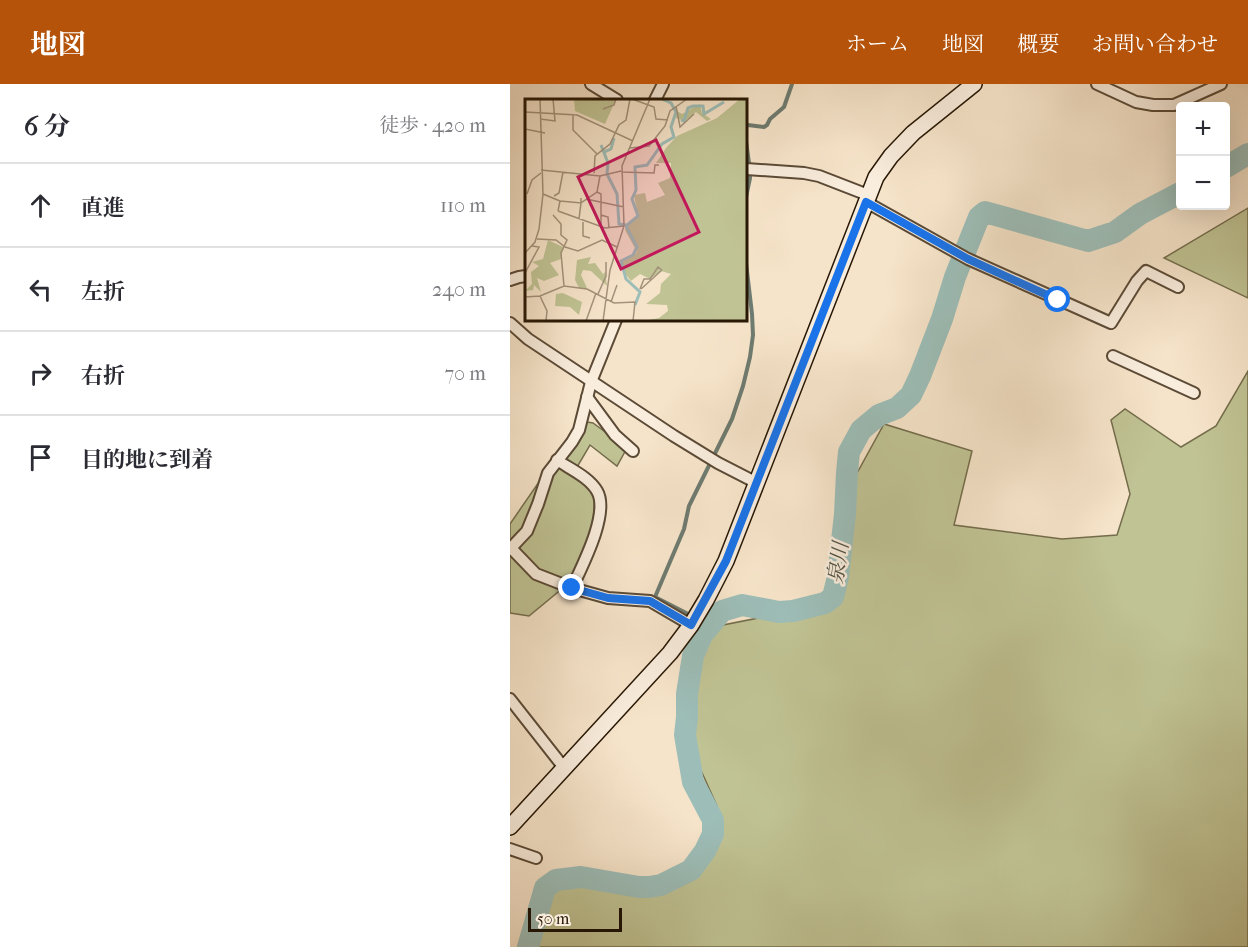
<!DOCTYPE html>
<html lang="ja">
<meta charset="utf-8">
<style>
:root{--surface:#fff;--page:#f2f2f3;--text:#2b2b33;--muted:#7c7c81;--line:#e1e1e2;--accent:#b45309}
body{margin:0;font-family:"IM FELL French Canon","Noto Serif JP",serif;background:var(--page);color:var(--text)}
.controls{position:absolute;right:18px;top:18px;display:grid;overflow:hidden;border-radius:6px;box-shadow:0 6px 24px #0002}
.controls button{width:54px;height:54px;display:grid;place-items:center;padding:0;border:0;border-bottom:2px solid var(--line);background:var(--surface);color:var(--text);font:30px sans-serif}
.scale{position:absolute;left:18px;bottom:15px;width:94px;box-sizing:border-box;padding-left:6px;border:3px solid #271704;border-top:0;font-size:16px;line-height:21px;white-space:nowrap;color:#271704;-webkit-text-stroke:4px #f9eddd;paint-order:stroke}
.stop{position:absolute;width:18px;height:18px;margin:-14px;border:4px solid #1a73e8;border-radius:50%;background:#fff}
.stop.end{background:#1a73e8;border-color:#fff;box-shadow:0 2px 6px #0008}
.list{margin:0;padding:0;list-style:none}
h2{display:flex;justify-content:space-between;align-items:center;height:78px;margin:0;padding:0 24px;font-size:26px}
h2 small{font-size:20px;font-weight:400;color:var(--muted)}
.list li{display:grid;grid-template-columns:39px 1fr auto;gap:18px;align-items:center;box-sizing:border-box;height:84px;padding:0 24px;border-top:2px solid var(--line)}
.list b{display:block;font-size:22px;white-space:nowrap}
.list em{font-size:20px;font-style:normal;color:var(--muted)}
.icon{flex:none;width:33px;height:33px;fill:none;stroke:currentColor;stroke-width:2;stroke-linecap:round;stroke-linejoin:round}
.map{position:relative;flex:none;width:738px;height:863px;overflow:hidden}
header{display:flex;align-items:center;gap:36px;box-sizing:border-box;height:84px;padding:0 30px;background:var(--accent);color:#fff}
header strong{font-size:28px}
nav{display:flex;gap:33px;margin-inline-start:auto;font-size:21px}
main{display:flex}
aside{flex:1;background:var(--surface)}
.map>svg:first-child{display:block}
</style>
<header>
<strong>地図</strong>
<nav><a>ホーム</a><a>地図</a><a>概要</a><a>お問い合わせ</a></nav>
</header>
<main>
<aside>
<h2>6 分<small>徒歩 · 420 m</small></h2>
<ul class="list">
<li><svg class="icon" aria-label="ahead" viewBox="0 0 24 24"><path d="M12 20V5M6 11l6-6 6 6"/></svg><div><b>直進</b></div><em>110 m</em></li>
<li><svg class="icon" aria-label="left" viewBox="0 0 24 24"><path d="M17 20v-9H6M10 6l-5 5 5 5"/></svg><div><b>左折</b></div><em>240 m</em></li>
<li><svg class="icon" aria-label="right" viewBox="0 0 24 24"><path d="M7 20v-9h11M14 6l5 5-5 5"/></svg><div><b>右折</b></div><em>70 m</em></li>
<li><svg class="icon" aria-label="arrive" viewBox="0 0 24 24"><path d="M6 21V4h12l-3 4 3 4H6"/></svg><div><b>目的地に到着</b></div></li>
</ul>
</aside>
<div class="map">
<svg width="738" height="863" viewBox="0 0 738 863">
<rect width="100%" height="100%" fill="#f6e4ca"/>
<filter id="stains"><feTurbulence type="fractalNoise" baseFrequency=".00333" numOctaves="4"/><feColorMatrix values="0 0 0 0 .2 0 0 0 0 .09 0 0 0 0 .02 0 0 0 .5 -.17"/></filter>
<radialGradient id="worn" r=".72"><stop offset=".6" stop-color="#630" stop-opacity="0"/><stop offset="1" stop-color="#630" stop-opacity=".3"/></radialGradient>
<g fill="#c0c394" stroke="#746d4c" stroke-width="1.5">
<path d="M738,124V214L654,174Z"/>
<path d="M738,287V863H16L35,809L64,795L143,808L186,790L210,746L207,722L175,651L178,581L198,544L324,519L335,467L346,391L374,340L462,367L444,441L552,455L607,451L620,410L601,336L615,325L671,363L706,342Z"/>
<path d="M71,337L83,339L117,364L107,382L80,361L67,383L85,411L83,438L71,489L19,532L0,529V440Z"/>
</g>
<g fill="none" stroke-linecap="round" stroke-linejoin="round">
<g stroke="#6e7b70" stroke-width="4">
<path d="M236,42L238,41L254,43L257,41L260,35L274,23L282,0"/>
<path d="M236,57L239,79"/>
<path d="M236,79H239L240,94L236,113"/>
<path d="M182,532L145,513L174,445L179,422L222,335L233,302L240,273L243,251L242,230L236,179"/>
<path d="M189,535L200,541"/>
</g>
<g stroke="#9dbeb8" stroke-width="22">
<path d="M716,83L738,70"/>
<path d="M18,863L35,804L46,796L71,793L129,803H139L151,801L181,786L195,767L203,750V736L183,698L175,651L177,633V610L183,572L192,551L212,527L232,521L269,528L283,527L315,519L323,513L328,493L335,430L337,389L339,368L351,346L369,331L387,324L401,311L410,292L432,235L445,193L469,133L475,128L578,157L605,148L630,130L670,109"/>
</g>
<g stroke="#5b4a36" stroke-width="14">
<g id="street">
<path d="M81,0L107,16"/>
<path d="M587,0L626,18L643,21H664L711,0"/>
<path d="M145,16L153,0"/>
<path d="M236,85L294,89L309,92L358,111"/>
<path d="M356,118L458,175L601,239L627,197L636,187L668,203"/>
<path d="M0,196L9,193L16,192"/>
<path d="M0,239L18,255L164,352L208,379L247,399"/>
<path d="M603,272L684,309"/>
<path d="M77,313L105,351L123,367"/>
<path d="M47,376C60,385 79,393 87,407C100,429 72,482 62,504"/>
<path d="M0,463L26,490L62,504L98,514L140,517L181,541"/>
<path d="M1,464L17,447L28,420L38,389L62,358L69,346L81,298L106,236"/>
<path d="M0,615L55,685"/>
<path d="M0,765L26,774"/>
</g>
</g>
<g stroke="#271704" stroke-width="18">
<path id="secondary" d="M0,743L160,569L181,541L196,516L216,477L366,93L381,72L403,49L464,0"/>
</g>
<use href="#street" stroke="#f9eddd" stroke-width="10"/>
<use href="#secondary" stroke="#f9eddd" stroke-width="15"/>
</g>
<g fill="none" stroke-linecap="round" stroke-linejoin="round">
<path stroke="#1a73e8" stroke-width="8" d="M62,504L98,514L140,517L181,541L216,477L356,118L458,175L548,216"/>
</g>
<g text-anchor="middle" stroke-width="5" stroke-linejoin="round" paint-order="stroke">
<g font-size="21" font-style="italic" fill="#505143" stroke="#f9eddd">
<text transform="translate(328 479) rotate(-82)" y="7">泉川</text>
</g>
</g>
<g transform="translate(15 15)">
<rect width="222" height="222" fill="#f6e4ca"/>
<path d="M49,0H91L80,25L50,12ZM215,0H222V222H118L134,219L143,212L142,206L121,205L135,194L136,185L146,175L136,172L125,180L115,175L106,182L98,172L97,163L112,153L100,131L101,126L113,117L109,96L120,94L122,103L140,96L133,84L145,79L146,64H131L141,49L152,37L192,19ZM175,5L177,14L186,20L182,22L171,13L160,22L151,19L152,12L157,15ZM23,141L38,148L36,160L25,164L34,176L19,182L12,179L16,193L9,186L8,191L0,192L7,185L6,173L14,167L7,163L18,160ZM66,158L63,165L70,164L78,175L80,173L82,187L66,172L58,171L56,176L62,189H54L50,181L52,161ZM38,194L57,203L54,216L45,208L30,207L31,195Z" fill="#c0c394"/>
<path fill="none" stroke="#9dbeb8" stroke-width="3" d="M156,21L159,22L163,9L168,7H178L179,15L199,3M76,46L83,64L82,75M79,53L86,50L89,39M82,75L92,95L94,125L101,126M110,206L115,193L101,180L96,162L108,156L112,148L101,127L113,117L107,100L111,91L110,68L122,66L137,45L149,38L146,28L151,13L146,4L137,0"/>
<path fill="none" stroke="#a3927b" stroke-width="1.5" d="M107,0L129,8L131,20L143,21M151,7L155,28L169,15M78,10L89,6L91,0M0,13L52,16L108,42M48,15V31L72,55M15,20L30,22L28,0M0,30L20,34M105,49L124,47L140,27L145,12L162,0M16,71L75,77L96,72M96,73L129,74L130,66H134M69,74L70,57L85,45L94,26L101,21L105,0M72,93L76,95V127M2,95L7,81L16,74M18,95L35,102L33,112M29,97L34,94L38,73M61,100L99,108M35,102L56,104V99M33,112L80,129L99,127M28,116L36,125V136L42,141L36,154L39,187M76,116L83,118L84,129M54,120L56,104L72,93L75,77M58,123V137L65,139M12,140L31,141L40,148M40,148L53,152L77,141L92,148M0,154L10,143L14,130L18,95L15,0M0,174L14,148L7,147M115,190L119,180H125L133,168L137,171M116,190L137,171M73,195L81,177V163M15,197L22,212L21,222M0,198L15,197L39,187L62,190L89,204L110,203L108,222M86,203L92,186M61,222L71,194M78,222L85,171L99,127L97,67L125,0"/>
<path fill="#c2185b" fill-opacity="0.15" stroke="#c2185b" stroke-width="3" d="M131,41L174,133L96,170L53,78Z"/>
<rect width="222" height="222" fill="none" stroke="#271704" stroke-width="3"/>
</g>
<rect width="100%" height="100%" filter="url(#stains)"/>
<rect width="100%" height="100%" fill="url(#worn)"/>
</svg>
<div class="controls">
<button>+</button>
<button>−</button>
</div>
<div class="scale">50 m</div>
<div class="stop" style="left:548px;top:216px"></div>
<div class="stop end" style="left:62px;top:504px"></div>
</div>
</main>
